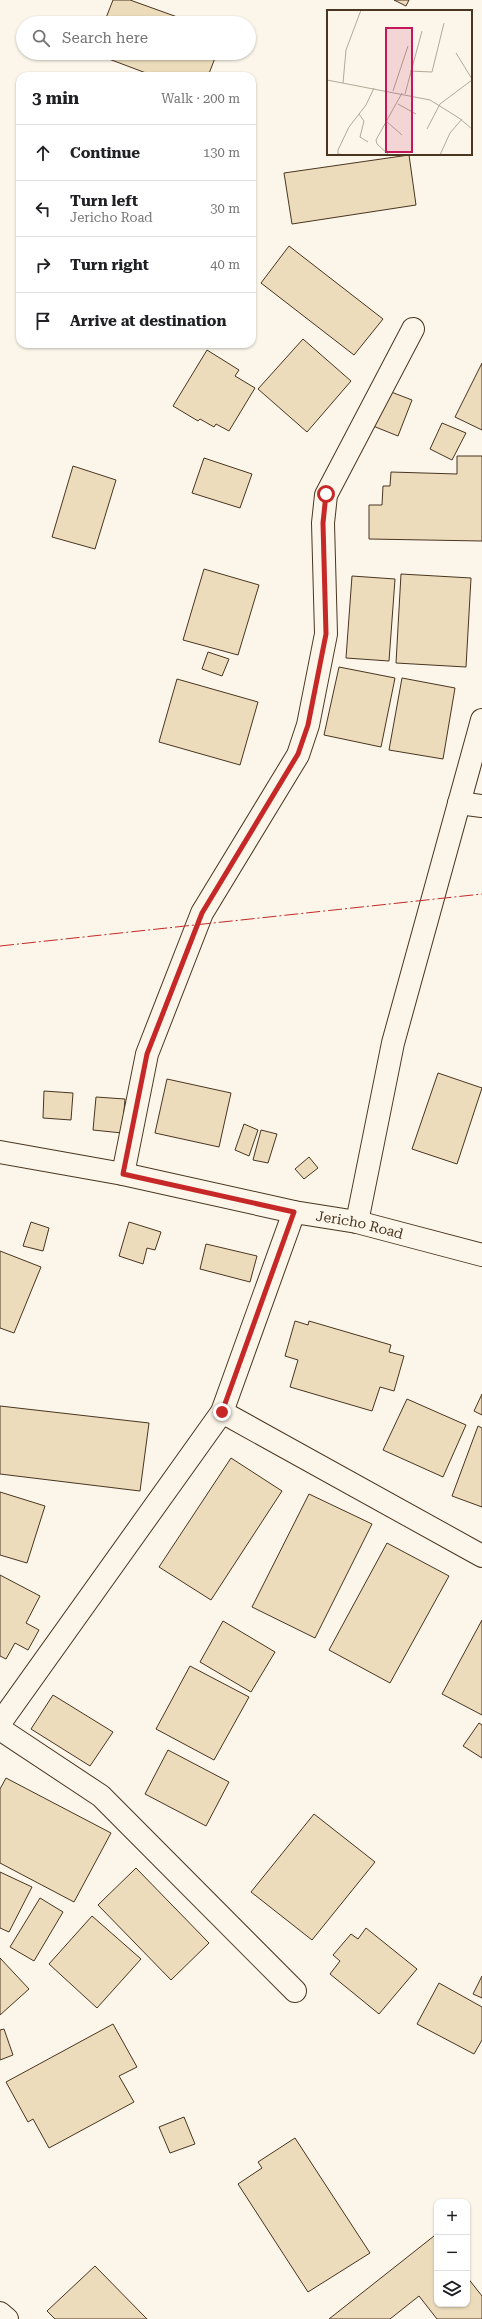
<!DOCTYPE html>
<meta charset="utf-8">
<style>
:root{--surface:#fff;--page:#f6f6f6;--text:#202124;--muted:#757577;--line:#e0e0e0}
body{margin:0;font-family:"Roboto Serif",serif;background:var(--page);color:var(--text)}
.controls{position:absolute;right:12px;bottom:12px;display:grid;overflow:hidden;border-radius:8px;box-shadow:0 1px 3px #0004}
.controls button{width:36px;height:36px;display:grid;place-items:center;padding:0;border:0;border-bottom:1px solid var(--line);background:var(--surface);color:var(--text);font:20px sans-serif}
.stop{position:absolute;width:12px;height:12px;margin:-9px;border:3px solid #c62828;border-radius:50%;background:#fff}
.stop.end{background:#c62828;border-color:#fff;box-shadow:0 1px 4px #0008}
.list{margin:0;padding:0;list-style:none}
h2{display:flex;justify-content:space-between;align-items:center;height:52px;margin:0;padding:0 16px;font-size:17px}
h2 small{font-size:13px;font-weight:400;color:var(--muted)}
.list li{display:grid;grid-template-columns:26px 1fr auto;gap:12px;align-items:center;box-sizing:border-box;height:56px;padding:0 16px;border-top:1px solid var(--line)}
.list b{display:block;font-size:15px;white-space:nowrap}
.list p{margin:0;font-size:13px;white-space:nowrap;color:var(--muted)}
.list em{font-size:13px;font-style:normal;color:var(--muted)}
.icon{flex:none;width:22px;height:22px;fill:none;stroke:currentColor;stroke-width:2;stroke-linecap:round;stroke-linejoin:round}
.map{position:relative;flex:none;width:482px;height:2319px;overflow:hidden}
.search{position:absolute;background:var(--surface);box-shadow:0 1px 3px #0004;left:16px;top:16px;width:240px;height:44px;display:flex;align-items:center;gap:10px;box-sizing:border-box;padding:0 14px;border-radius:22px;color:var(--muted);font-size:15px}
.panel{position:absolute;background:var(--surface);box-shadow:0 1px 3px #0004;left:16px;top:72px;width:240px;height:276px;border-radius:12px}
.map>svg:first-child{display:block}
</style>
<div class="map">
<svg width="482" height="2319" viewBox="0 0 482 2319">
<rect width="100%" height="100%" fill="#fbf6e9"/>
<g fill="#ecdcbc" stroke="#4a3520">
<path d="M113,0H130L194,23H104Z"/>
<path d="M394,0H409L406,6Z"/>
<path d="M93,53H217L208,76H154Z"/>
<path d="M409,155L416,205L292,224L284,173Z"/>
<path d="M289,246L383,319L354,355L261,283Z"/>
<path d="M303,339L351,381L307,432L258,389Z"/>
<path d="M207,350L239,370L235,376L255,388L229,431L216,424L214,427L200,419L198,421L173,406Z"/>
<path d="M482,363V430L455,417Z"/>
<path d="M386,390L412,400L398,436L373,426Z"/>
<path d="M442,423L466,433L452,460L430,449Z"/>
<path d="M457,456H482V541L369,539V505H382L383,486H390L391,472L457,474Z"/>
<path d="M204,458L252,474L240,508L192,493Z"/>
<path d="M73,466L116,480L95,549L52,537Z"/>
<path d="M204,569L259,585L238,655L183,640Z"/>
<path d="M401,574L471,578L466,667L396,663Z"/>
<path d="M352,576L395,579L389,661L346,658Z"/>
<path d="M208,652L229,659L222,676L202,669Z"/>
<path d="M339,667L395,678L381,747L324,735Z"/>
<path d="M402,678L455,688L443,759L389,750Z"/>
<path d="M177,679L258,702L240,765L159,742Z"/>
<path d="M438,1073L482,1088L457,1164L412,1149Z"/>
<path d="M167,1079L231,1093L219,1147L155,1133Z"/>
<path d="M44,1091L73,1093L71,1120L43,1118Z"/>
<path d="M96,1097L125,1099L122,1133L93,1130Z"/>
<path d="M244,1124L258,1130L249,1156L235,1150Z"/>
<path d="M261,1130L277,1134L268,1163L253,1160Z"/>
<path d="M309,1157L318,1168L304,1179L295,1169Z"/>
<path d="M31,1222L49,1228L43,1251L23,1246Z"/>
<path d="M129,1222L161,1232L155,1250L147,1248L143,1264L119,1256Z"/>
<path d="M206,1244L257,1256L250,1282L200,1269Z"/>
<path d="M0,1251L41,1267L14,1333L0,1328Z"/>
<path d="M295,1321L308,1325L309,1321L391,1345L389,1352L404,1356L394,1391L380,1387L372,1411L290,1387L298,1360L285,1356Z"/>
<path d="M482,1394V1415L474,1411Z"/>
<path d="M407,1399L466,1425L443,1477L383,1450Z"/>
<path d="M0,1406L149,1423L140,1491L0,1474Z"/>
<path d="M478,1426L482,1428V1507L452,1496Z"/>
<path d="M231,1458L282,1491L211,1600L159,1567Z"/>
<path d="M0,1492L45,1506L27,1563L0,1555Z"/>
<path d="M309,1494L372,1524L315,1638L252,1607Z"/>
<path d="M387,1543L449,1576L390,1683L329,1650Z"/>
<path d="M0,1575L40,1596L26,1623L39,1630L28,1650L15,1643L6,1659L0,1656Z"/>
<path d="M482,1620V1715L442,1694Z"/>
<path d="M223,1621L275,1652L251,1692L200,1662Z"/>
<path d="M190,1666L249,1697L214,1760L156,1729Z"/>
<path d="M53,1695L113,1732L90,1766L31,1729Z"/>
<path d="M479,1723L482,1725V1758L463,1746Z"/>
<path d="M168,1750L229,1782L206,1826L145,1794Z"/>
<path d="M6,1778L111,1833L74,1902L0,1863V1789Z"/>
<path d="M314,1814L375,1862L312,1940L251,1892Z"/>
<path d="M136,1868L209,1943L171,1980L98,1905Z"/>
<path d="M0,1872L32,1887L9,1932L0,1928Z"/>
<path d="M40,1898L63,1912L34,1961L10,1947Z"/>
<path d="M92,1916L141,1959L97,2008L49,1964Z"/>
<path d="M366,1928L417,1969L379,2014L330,1974L340,1961L333,1955L351,1934L358,1939Z"/>
<path d="M0,1958L29,1989L0,2015Z"/>
<path d="M482,1976V1998L473,1994Z"/>
<path d="M439,1983L482,2007V2040L474,2054L417,2024Z"/>
<path d="M113,2024L137,2067L119,2076L134,2102L49,2148L33,2119L28,2122L6,2082Z"/>
<path d="M4,2029L13,2055L0,2060V2030Z"/>
<path d="M184,2117L195,2144L170,2153L159,2127Z"/>
<path d="M295,2138L370,2253L308,2292L238,2184L262,2168L258,2162Z"/>
<path d="M434,2236L437,2239V2304H467V2277L482,2296V2319H437L419,2296L390,2319H329Z"/>
<path d="M95,2266L147,2319H55L47,2311Z"/>
</g>
<g fill="none" stroke-linecap="round" stroke-linejoin="round">
<g stroke="#4a3520" stroke-width="24">
<g id="street">
<path d="M459,803L482,806"/>
<path d="M123,1174L147,1054L202,913L298,755L308,725L326,634L323,523L326,495L413,329"/>
<path d="M357,1222L393,1043L482,720"/>
<path d="M222,1412L482,1556"/>
<path d="M0,1723L222,1412L294,1212"/>
<path d="M0,1729L101,1796L295,1991"/>
<path d="M0,2313L7,2319"/>
</g>
</g>
<g stroke="#4a3520" stroke-width="24">
<g id="secondary">
<path id="s1" d="M0,1152L123,1174L294,1212L357,1222L482,1255"/>
</g>
</g>
<use href="#street" stroke="#fbf6e9" stroke-width="22"/>
<use href="#secondary" stroke="#fbf6e9" stroke-width="22"/>
<path stroke="#c62828" stroke-width="1" stroke-dasharray="14 3 2 3" stroke-linecap="butt" d="M0,946L482,894"/>
</g>
<g fill="none" stroke-linecap="round" stroke-linejoin="round">
<path stroke="#c62828" stroke-width="5" d="M222,1412L294,1212L123,1174L147,1054L202,913L298,754L308,725L326,634L323,523L326,494"/>
</g>
<g text-anchor="middle" stroke-width="3" stroke-linejoin="round" paint-order="stroke">
<g font-size="14" fill="#4a3520" stroke="#fbf6e9">
<text dy="5" stroke="none"><textPath href="#s1" startOffset="367">Jericho Road</textPath></text>
</g>
</g>
<g transform="translate(327 10)">
<rect width="145" height="145" fill="#fbf6e9"/>
<path fill="none" stroke="#b4a999" stroke-width="1" d="M129,43L145,69M83,61L105,62L117,13M0,70L103,90L132,108L145,119M16,73L19,40L34,0M66,81L81,36M78,84L95,21M71,94L89,104M32,104L37,111L33,127L41,132M59,111L75,125M100,119L113,94L145,70M18,145L11,144V140L22,117L39,95L47,78M62,145L50,134L49,130L75,83M113,145L123,123L135,109"/>
<path fill="#c2185b" fill-opacity="0.15" stroke="#c2185b" stroke-width="2" d="M59,18H85V142H59Z"/>
<rect width="145" height="145" fill="none" stroke="#4a3520" stroke-width="2"/>
</g>
</svg>
<div class="controls">
<button>+</button>
<button>−</button>
<button><svg class="icon" aria-label="layers" viewBox="0 0 24 24"><path d="M12 4l9 5-9 5-9-5zM3 14l9 5 9-5"/></svg></button>
</div>
<div class="stop" style="left:326px;top:494px"></div>
<div class="stop end" style="left:222px;top:1412px"></div>
<div class="search"><svg class="icon" aria-label="search" viewBox="0 0 24 24"><circle cx="10" cy="10" r="6"/><path d="M15 15l6 6"/></svg>Search here</div>
<section class="panel">
<h2>3 min<small>Walk · 200 m</small></h2>
<ul class="list">
<li><svg class="icon" aria-label="ahead" viewBox="0 0 24 24"><path d="M12 20V5M6 11l6-6 6 6"/></svg><div><b>Continue</b></div><em>130 m</em></li>
<li><svg class="icon" aria-label="left" viewBox="0 0 24 24"><path d="M17 20v-9H6M10 6l-5 5 5 5"/></svg><div><b>Turn left</b><p>Jericho Road</p></div><em>30 m</em></li>
<li><svg class="icon" aria-label="right" viewBox="0 0 24 24"><path d="M7 20v-9h11M14 6l5 5-5 5"/></svg><div><b>Turn right</b></div><em>40 m</em></li>
<li><svg class="icon" aria-label="arrive" viewBox="0 0 24 24"><path d="M6 21V4h12l-3 4 3 4H6"/></svg><div><b>Arrive at destination</b></div></li>
</ul>
</section>
</div>
